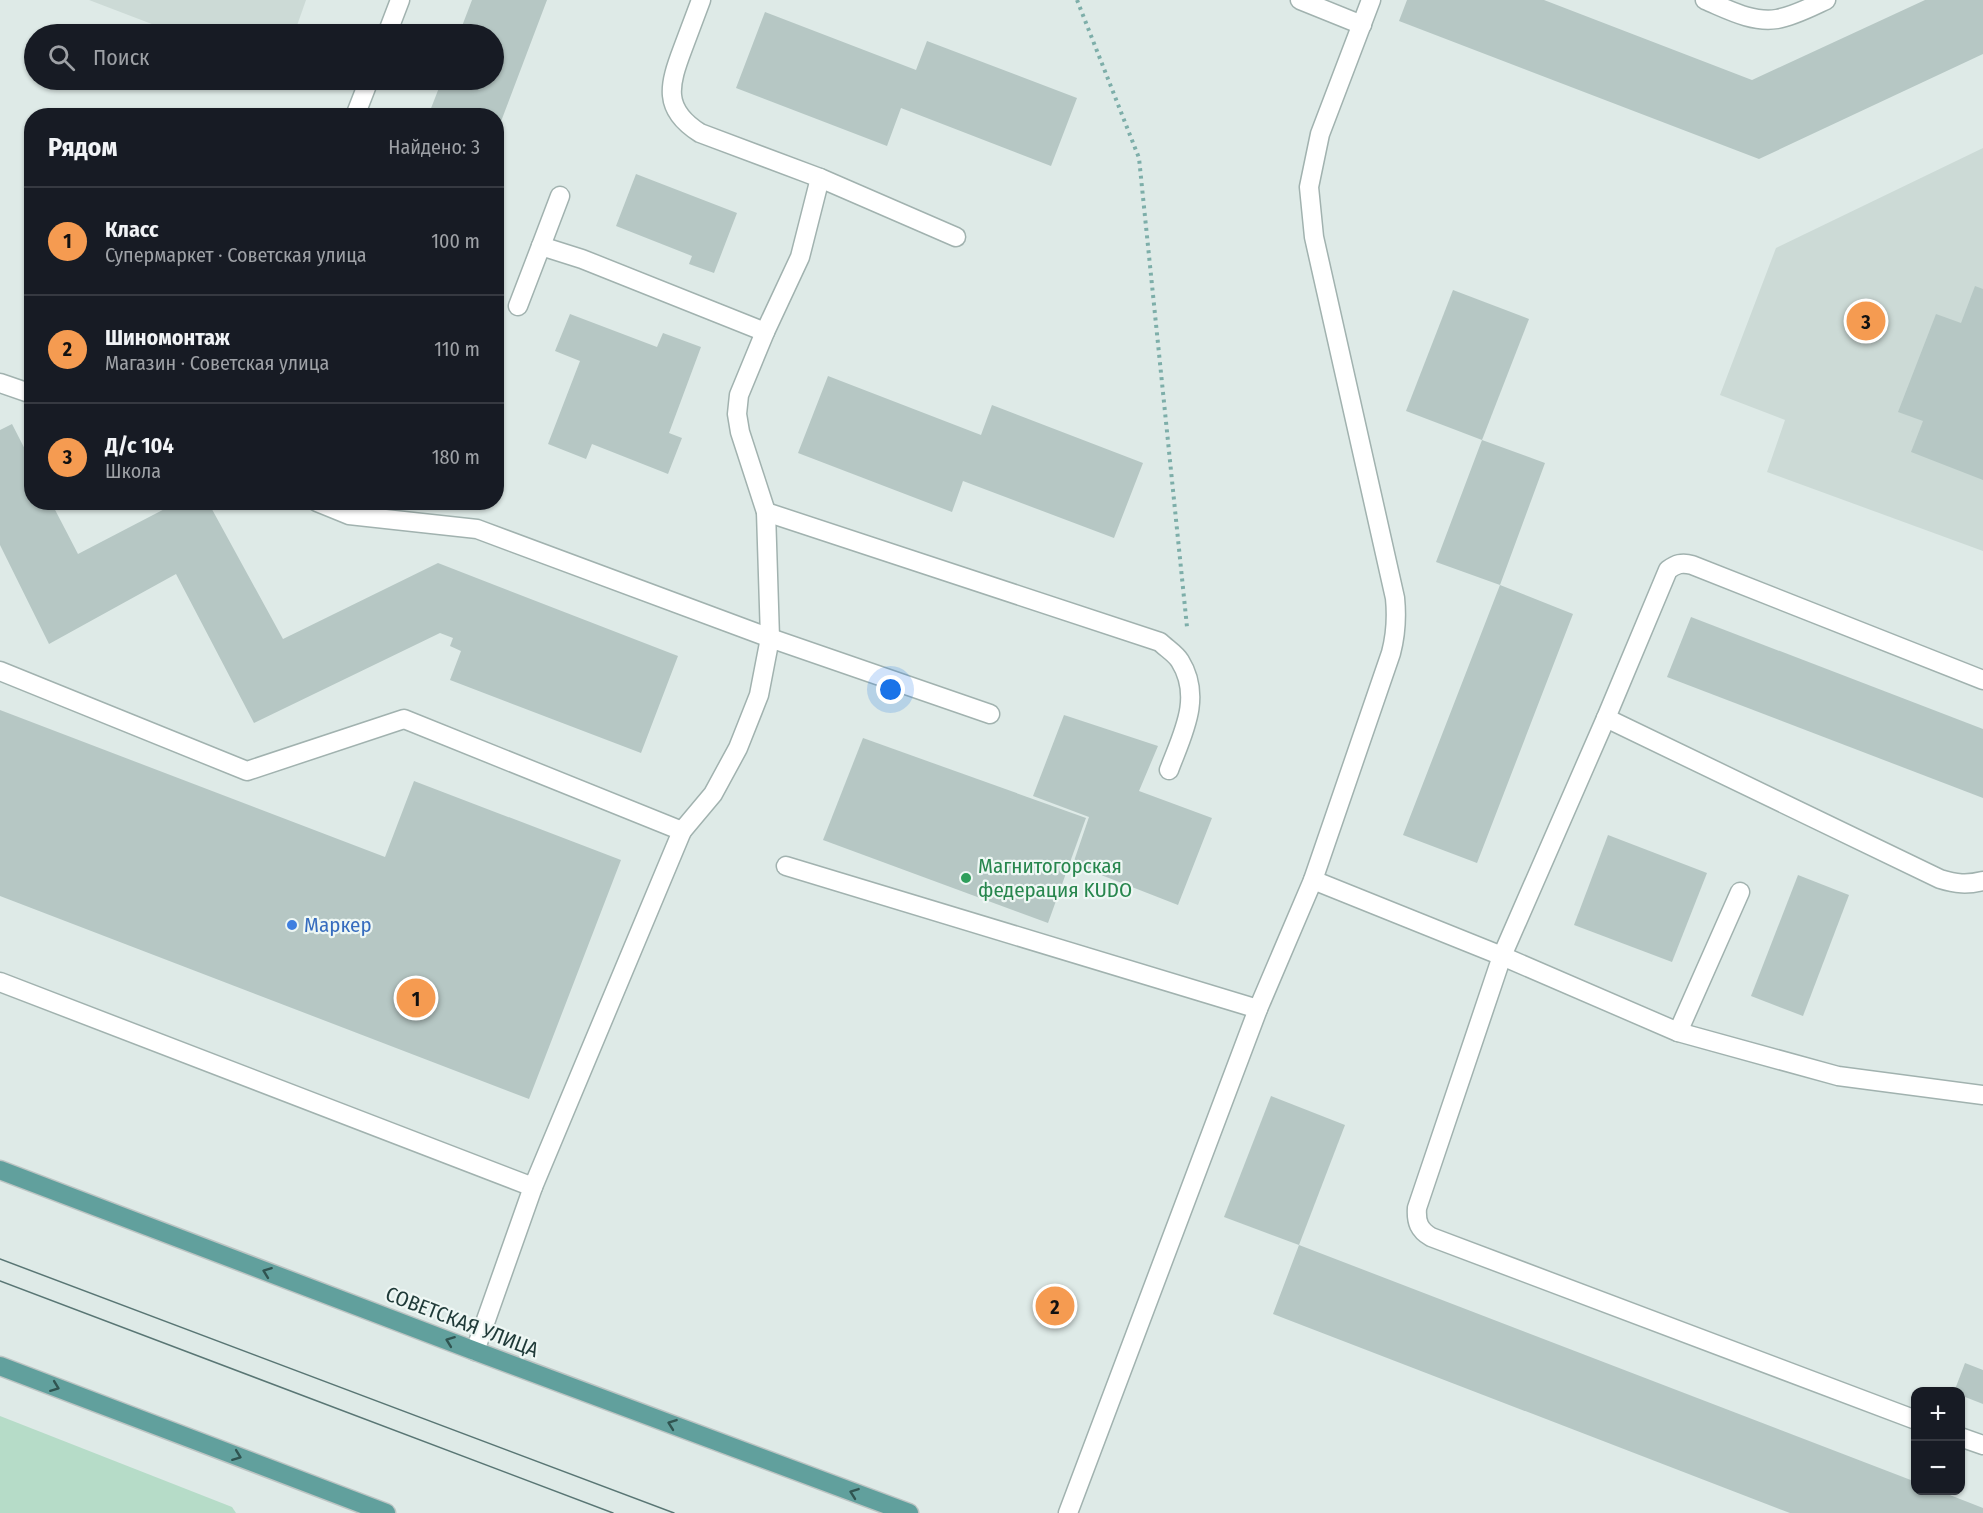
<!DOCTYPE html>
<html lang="ru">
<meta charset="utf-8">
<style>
:root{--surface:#171b24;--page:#242831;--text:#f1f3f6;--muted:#9ea1a6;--line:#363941;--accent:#f59b51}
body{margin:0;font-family:"Fira Sans Condensed",sans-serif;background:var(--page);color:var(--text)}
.controls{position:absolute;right:18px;bottom:18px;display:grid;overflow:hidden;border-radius:12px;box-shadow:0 2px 4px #0004}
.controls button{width:54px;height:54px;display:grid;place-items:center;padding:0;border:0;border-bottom:2px solid var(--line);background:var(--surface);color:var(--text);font:30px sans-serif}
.you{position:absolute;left:891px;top:690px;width:21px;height:21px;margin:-15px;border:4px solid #fff;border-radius:50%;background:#1a73e8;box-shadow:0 0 0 9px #1a73e833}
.badge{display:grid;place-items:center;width:39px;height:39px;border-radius:50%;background:var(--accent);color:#111;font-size:20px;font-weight:700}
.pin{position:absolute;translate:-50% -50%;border:3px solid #fff;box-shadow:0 2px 6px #0006}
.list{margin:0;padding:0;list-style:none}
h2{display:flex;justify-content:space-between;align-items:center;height:78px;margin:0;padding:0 24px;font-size:26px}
h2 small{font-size:20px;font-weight:400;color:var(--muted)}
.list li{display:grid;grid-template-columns:39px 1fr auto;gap:18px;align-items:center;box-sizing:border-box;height:108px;padding:0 24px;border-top:2px solid var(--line)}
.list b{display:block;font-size:22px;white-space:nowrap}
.list p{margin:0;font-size:20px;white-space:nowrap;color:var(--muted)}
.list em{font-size:20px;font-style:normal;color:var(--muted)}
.icon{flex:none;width:33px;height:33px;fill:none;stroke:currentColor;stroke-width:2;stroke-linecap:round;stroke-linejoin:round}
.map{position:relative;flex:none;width:1983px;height:1513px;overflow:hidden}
.search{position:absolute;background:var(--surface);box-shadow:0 2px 4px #0004;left:24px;top:24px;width:480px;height:66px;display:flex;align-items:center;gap:15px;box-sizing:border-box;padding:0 21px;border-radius:33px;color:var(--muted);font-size:22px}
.panel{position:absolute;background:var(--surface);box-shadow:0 2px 4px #0004;left:24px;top:108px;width:480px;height:402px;border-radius:24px}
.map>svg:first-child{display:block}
</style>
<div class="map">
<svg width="1983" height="1513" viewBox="0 0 1983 1513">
<rect width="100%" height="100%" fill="#deeae7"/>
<g fill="#ccdad6">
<path d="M89,0H306L294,34H178Z"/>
<path d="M1983,148V551L1767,472L1785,420L1720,395L1776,248Z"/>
</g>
<path fill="#b6dcc8" d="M0,1416L232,1507L236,1513H0Z"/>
<g fill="#b6c7c4">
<path d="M472,0H547L497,132L496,116H428L442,80H494V34H459Z"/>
<path d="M1407,0H1544L1752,80L1925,0H1983V54L1759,159L1399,21Z"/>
<path d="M765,12L916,70L927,41L1077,98L1051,166L901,108L887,146L736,88Z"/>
<path d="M636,174L737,213L714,273L689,264L692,256L616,226Z"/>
<path d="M1975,286L1983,289V480L1911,452L1923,421L1898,412L1936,314L1961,323Z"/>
<path d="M1453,290L1529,319L1482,440L1406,411Z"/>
<path d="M570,314L657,347L663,333L701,347L669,433L682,438L668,474L592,444L586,459L548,444L580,361L555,351Z"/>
<path d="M828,376L981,435L992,405L1143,463L1114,538L963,481L952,512L798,453Z"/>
<path d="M12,424L32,463V502H51L78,554L178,502H208L283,639L438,563L678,656L641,753L450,680L461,651L450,646L453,638L440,633L254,723L176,574L49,644L0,545V430Z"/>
<path d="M1482,440L1545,463L1500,585L1573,614L1477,863L1403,835L1500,585L1436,562Z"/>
<path d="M1691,617L1983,729V798L1667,677Z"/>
<path d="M0,710L385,857L414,781L621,860L529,1099L0,896Z"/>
<path d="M1064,715L1158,746L1139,791L1212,818L1178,905L1073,864L1089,817L1033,796Z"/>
<path d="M863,738L1086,818L1048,923L823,840Z"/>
<path d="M1608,835L1707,873L1672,962L1574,925Z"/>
<path d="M1798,875L1849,895L1803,1016L1751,996Z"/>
<path d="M1271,1096L1345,1125L1299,1245L1224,1217Z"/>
<path d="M1299,1245L1916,1482V1490H1937L1983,1508V1513H1790L1273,1314Z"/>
<path d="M1965,1363L1983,1370V1404L1960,1395V1392H1954Z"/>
</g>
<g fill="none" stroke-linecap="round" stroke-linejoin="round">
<g stroke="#a1b2af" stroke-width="21">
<g id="service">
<path d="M1300,0L1362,25"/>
<path d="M1705,0C1727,9 1752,23 1777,19C1794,16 1811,7 1826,0"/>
<path d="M387,34L400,0"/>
<path d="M355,116L369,80"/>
<path d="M820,178L956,237"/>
<path d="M541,246L560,196"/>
<path d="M518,306L541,246L582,259L765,332"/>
<path d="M0,383L32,394"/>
<path d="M317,502L349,515L477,529L770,638L990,714"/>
<path d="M766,512L1160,642C1166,648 1176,654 1180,661C1203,698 1182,735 1169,770"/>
<path d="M0,671L247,771L404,719L682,831L533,1187L475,1351"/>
<path d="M1606,718L1940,879C1956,884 1967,885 1983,881"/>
<path d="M682,831L713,794L738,748L759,695L770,638L766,512L740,432L737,414L739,395L765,332L800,257L820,178L700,133C662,109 669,85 683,48C689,32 695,16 701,0"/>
<path d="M786,866L1258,1009"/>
<path d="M1313,880L1502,956L1678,1032L1838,1076L1983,1095"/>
<path d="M0,982L533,1187"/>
<path d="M1678,1032L1740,892"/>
<path d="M1916,1420L1431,1237C1419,1230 1416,1222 1417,1208L1502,956L1606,718L1668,570C1676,564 1682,562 1692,565L1983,680"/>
<path d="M1960,1437L1983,1445"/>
<path d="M1068,1513L1258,1009L1313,880L1391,653C1396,634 1397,618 1395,598L1314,237L1309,187L1320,134L1371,0"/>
</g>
</g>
<g stroke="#bcc4c3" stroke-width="21">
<g id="primary">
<path d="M0,1170L475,1351L909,1513"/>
<path d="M0,1366L386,1513"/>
</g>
</g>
<path stroke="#7daea9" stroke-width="4" stroke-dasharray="3 4.5" stroke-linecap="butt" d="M1077,0L1139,158L1187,627"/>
<use href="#service" stroke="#fff" stroke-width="18"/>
<use href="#primary" stroke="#61a09d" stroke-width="18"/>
<g stroke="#597674" stroke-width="1.5">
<path d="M0,1259L674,1513"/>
<path d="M0,1281L613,1513"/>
</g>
</g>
<defs><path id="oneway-chevron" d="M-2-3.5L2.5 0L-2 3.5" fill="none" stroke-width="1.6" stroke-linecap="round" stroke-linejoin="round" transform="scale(1.5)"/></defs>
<g stroke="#305451">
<use href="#oneway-chevron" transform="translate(267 1272) rotate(-159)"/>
<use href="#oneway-chevron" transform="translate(450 1341) rotate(-159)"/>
<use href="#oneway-chevron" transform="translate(55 1387) rotate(21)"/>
<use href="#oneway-chevron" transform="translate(672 1424) rotate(-160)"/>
<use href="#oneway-chevron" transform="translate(237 1456) rotate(21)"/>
<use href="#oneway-chevron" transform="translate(854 1493) rotate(-160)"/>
</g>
<circle fill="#2e9e5b" stroke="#eef7f4" stroke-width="2" cx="966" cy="878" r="6"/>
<circle fill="#3f7fe0" stroke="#eef7f4" stroke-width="2" cx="292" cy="925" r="6"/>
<g text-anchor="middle" stroke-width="4.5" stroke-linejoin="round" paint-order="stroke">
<g font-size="21" fill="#27864d" stroke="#eef7f4" text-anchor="start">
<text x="978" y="873">Магнитогорская<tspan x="978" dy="24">федерация KUDO</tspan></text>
</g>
<g font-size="21" fill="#366cbe" stroke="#eef7f4" text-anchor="start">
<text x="304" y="932">Маркер</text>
</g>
<g font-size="21" fill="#1f3a38" stroke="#eef7f4">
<text transform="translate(462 1322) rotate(21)" y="7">СОВЕТСКАЯ УЛИЦА</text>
</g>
</g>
</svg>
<div class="controls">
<button>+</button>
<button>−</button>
</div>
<div class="you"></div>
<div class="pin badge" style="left:416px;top:998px">1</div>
<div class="pin badge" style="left:1055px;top:1306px">2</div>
<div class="pin badge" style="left:1866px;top:321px">3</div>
<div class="search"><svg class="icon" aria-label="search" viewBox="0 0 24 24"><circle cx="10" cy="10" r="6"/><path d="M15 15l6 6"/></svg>Поиск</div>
<section class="panel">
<h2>Рядом<small>Найдено: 3</small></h2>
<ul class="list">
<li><span class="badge">1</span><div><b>Класс</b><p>Супермаркет · Советская улица</p></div><em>100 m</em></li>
<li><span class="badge">2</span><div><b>Шиномонтаж</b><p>Магазин · Советская улица</p></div><em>110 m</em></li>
<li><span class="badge">3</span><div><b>Д/с 104</b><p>Школа</p></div><em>180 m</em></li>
</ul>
</section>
</div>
